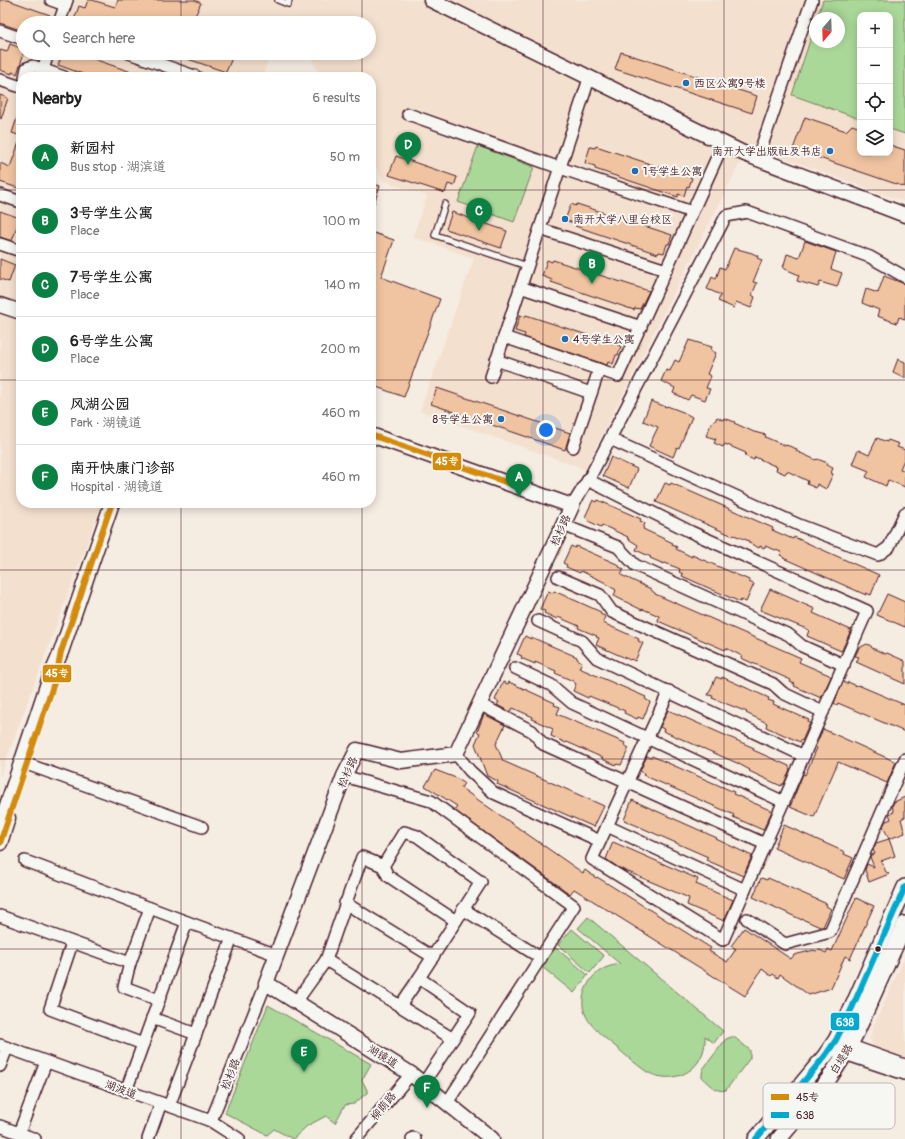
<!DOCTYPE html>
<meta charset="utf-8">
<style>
:root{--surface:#fff;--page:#f6f6f6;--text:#222;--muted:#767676;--line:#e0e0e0;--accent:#0b8043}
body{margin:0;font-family:Pangolin,"LXGW WenKai TC",sans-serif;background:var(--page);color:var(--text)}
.controls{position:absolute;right:12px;top:12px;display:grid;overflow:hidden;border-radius:8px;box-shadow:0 2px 10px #0003}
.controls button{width:36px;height:36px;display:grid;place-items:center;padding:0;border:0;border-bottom:1px solid var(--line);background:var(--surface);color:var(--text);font:20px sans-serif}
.compass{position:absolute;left:809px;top:12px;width:36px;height:36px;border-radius:50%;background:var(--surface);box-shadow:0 2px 10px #0003;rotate:199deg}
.you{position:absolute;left:546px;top:430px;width:14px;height:14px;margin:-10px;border:3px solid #fff;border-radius:50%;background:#1a73e8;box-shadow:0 0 0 6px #1a73e833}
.badge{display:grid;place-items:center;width:26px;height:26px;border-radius:50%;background:var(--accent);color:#fff;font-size:13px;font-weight:700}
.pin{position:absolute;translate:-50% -33px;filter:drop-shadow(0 1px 2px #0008)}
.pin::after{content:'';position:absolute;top:21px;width:14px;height:12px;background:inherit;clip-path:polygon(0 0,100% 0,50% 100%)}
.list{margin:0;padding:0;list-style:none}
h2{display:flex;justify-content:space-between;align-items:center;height:52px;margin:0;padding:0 16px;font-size:17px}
h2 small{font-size:13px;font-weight:400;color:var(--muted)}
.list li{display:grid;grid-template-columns:26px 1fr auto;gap:12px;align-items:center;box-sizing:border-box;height:64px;padding:0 16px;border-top:1px solid var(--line)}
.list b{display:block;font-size:15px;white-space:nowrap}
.list p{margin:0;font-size:13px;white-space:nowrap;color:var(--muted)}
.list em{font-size:13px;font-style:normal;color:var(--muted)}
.icon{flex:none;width:22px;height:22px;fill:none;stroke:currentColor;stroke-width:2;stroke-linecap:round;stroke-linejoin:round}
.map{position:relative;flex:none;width:905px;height:1139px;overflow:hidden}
.search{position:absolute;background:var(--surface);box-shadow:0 2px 10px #0003;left:16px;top:16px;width:360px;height:44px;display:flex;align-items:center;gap:10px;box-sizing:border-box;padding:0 14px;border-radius:22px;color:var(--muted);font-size:15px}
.panel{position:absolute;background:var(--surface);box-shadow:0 2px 10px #0003;left:16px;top:72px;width:360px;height:436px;border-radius:16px}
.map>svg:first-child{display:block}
</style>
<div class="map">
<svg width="905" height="1139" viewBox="0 0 905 1139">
<rect width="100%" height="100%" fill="#f5ece2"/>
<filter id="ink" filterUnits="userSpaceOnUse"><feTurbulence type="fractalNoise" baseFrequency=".025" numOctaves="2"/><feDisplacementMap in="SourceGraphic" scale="8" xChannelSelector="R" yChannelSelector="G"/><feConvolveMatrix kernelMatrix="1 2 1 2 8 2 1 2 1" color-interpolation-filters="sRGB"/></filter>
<g filter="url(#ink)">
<g fill="#f4e0ce" fill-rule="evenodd">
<path d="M0,0H905V202L749,145L585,469L420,411L474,258L413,237L427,196L384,181L371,159V77H322L308,53H369V23H290L285,15L282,23H23V53H271L262,77H21V503H102L0,776ZM860,15H890V153H860ZM815,18H839V42H815Z"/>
<path d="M905,957V1060L875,1051L870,1039L873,1027Z"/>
</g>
<g fill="#a9d898" stroke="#7a7c62">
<path d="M823,0H905V134L890,129V15H860V119L792,95L815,25V42H839V18H817Z"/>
<path d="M478,146L534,167L514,222L458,202Z"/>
<path d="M588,917L723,1031L714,1043L705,1036C707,1069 675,1087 647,1072C636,1064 626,1056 616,1047C596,1031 572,1013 588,984C595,971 606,966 620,964L578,928Z"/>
<path d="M572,929L604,956L590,973L558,945Z"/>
<path d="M556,948L588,975L574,993L541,966Z"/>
<path d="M268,1005L371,1064L362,1080L368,1092L354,1104L345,1105L335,1123L326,1116L307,1126L293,1139L274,1129L267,1135L225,1113Z"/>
<path d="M731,1037H734L750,1050V1058L726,1090C716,1093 709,1084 702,1078V1074L703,1069L726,1039Z"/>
</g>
<g fill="#f0c4a0" stroke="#4a1f2b">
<path d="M0,0H8L50,15L47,23H23V31L0,23Z"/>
<path d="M88,0H92L115,7L118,0H195L201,3L195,16H197L195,23H176L159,17L157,23H82L74,20L79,6L85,8Z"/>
<path d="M10,44L23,49V56L17,74L12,72V74L0,70V50L7,52Z"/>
<path d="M621,52L757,96L752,113L615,69Z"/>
<path d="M63,53H83L82,55L143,76L142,77H91L58,65Z"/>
<path d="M173,53H218L232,58L226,72L173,54Z"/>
<path d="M0,95L8,98L1,119L0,118Z"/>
<path d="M20,109H21V136L12,133Z"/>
<path d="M805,117L846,131L852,125L860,128V153H890V145L905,150V187L793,149Z"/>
<path d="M20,140H21V189L0,182V163L10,167Z"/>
<path d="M596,146L692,178L689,187L687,186L684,196L678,194V197L595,169V166L585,163L590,147L595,148Z"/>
<path d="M396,156L457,177L454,186L448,184L445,193L389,175Z"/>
<path d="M371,183L380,186L372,209L371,208Z"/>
<path d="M571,204L576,206L577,204L672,235L669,244H667L664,253L659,252L658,254L575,226L576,224L565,220Z"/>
<path d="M0,211L20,218L12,241L0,237Z"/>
<path d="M452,212L507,231L501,248L446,229Z"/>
<path d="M371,232L394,240L381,277L440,299L404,397L371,385Z"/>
<path d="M805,241L836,252L831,269L842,273L837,287L820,282L818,287L797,281L799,275L783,268L787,254L799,258Z"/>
<path d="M734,248L752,253L758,256L757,258L762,260L753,282L757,283L752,295L755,297L751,308L736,302L734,308L718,301L721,295L707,289L712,277L716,279L720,267L725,269Z"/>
<path d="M0,259L15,265L9,282L0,279Z"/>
<path d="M547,260L552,262L553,260L649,291L640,309L635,308L634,310L551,282L552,280L542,276Z"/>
<path d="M884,276L905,284V319L899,317L897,323L877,316L879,310L862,303L866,289L878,293Z"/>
<path d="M520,315L525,317L526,315L621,346L618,355H616L613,364L608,362L607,365L524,337L525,334L515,331Z"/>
<path d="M689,340L712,347L711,350L716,353L707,374L711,376L706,388L710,389L705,400L691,395L688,400L673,393L675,388L661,381L666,370L670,371L675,360L679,362Z"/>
<path d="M898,359L905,362V378L893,372Z"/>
<path d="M437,388L570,433L565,450L431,404Z"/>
<path d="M651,401L666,407L667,406L683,412L692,417L679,448L677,447L673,457L649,446L658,427L643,421Z"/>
<path d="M717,417L723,420L724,418L735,422L734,423L754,432L766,435L765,437L786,446V445L797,449L796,451L816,460L817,459L828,463L827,465L833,468L831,473L833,474L826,489L817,484L816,488L807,484L808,481L787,471L785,474L776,470L777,467L755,457L754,460L745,456L746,453L725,444L723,447L714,443L716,439L706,436L712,422L715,421Z"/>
<path d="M877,438L887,442L888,440L899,444L897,447L905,450V457L900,469L905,471V487L888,480L886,486L866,477L869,471L852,464L858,450L869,455Z"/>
<path d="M611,457L637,469L629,488L603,476Z"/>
<path d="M665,483L670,485L671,483L773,528L772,530L788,537L793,539L794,537L879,575L871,595L866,593V595L783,558L784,557L780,555L781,552L765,546L764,548L760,546L759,548L749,543V541L734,535L733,536L656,502Z"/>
<path d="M593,500L597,502L598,500L641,519L640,521L645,523L643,529L673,543L672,545L677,547L676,549L692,557V555L749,580V582L754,584L746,602L741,600L740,602L682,576L683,574L679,572L680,569L665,563L664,564L650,558L651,557L636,550L638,545L627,538L628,537L602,525L601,527L588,521L589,519L585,517Z"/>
<path d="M571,546L575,548L576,546L619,565V567L624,569L621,575L651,589V590L655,593V594L801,658L799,662L829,675L831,677L821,698L794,686L795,684L790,682L791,680L741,658L742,656L726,648L725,650L658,621L659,616L643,609L642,610L614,596L616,590L606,584V583L581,571L580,573L566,567L567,565L563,563Z"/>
<path d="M770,589L815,609L813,613L851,630L842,650L841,651L807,636L809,630L760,610Z"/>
<path d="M548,591L553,593L554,591L601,612L600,614L605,616L603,623L639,639L638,641L643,643L635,661L631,659L630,660L596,645L599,638L596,637L597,636L578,628L579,626L558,617L557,619L544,613L545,611L540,609Z"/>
<path d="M887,594L905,602V627L877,615Z"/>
<path d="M525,636L531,639V637L577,657V659L582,662L579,668L646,697L645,699L650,702L643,719L638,717L637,719L624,713L625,711L606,703L589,696L588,698L573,691L576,684L573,681L555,673L556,671L535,662V664L521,658L522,656L517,654Z"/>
<path d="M867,644L871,646L872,648L885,654L887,653L905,661V684L856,662L859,657L855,656L859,648Z"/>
<path d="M716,677L722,679V677L769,698L768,700L774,702L773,704L809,720L808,722L810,723L802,741L801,740L800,742L766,727L767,723L746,713L747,712L712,698L713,696L708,695Z"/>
<path d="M503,682L508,684L509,682L555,703L554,705L560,707L557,714L625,743L624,745L629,748L621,765L617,764L616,765L602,759L603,758L567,742L566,743L551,736L553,729L532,719L533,717L513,708L510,712L497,705L499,702L495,700Z"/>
<path d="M843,682L847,684L848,682L857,686L858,685L905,705V732L838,703L837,705L834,703Z"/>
<path d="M668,710L754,748L753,750L789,766V768L790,769L784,784H782L781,786L749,771L750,770L737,763L663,731L664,729L660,727Z"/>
<path d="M484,714L505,725L496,744L503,761L604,806L594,827L497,784L498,781L487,776L475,744L480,733L477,732Z"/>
<path d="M823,729L896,762L887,783L838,762L814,817L790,807L803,774L805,775L817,748L815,747Z"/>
<path d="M647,756L651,758L652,756L734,792L733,794L738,796L772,811L763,830L733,817L734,815L730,813L643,775L644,773L640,771Z"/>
<path d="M435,770L456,778L464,783L461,788L583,873L585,870L596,878L597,877L711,948L709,951L727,962L736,949L731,946L744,928L791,959L794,955L814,950L815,951L820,950L826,953L828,949L832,951L856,898L874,906L850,959L845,956L831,988L809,995L780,974L778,978L773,974L771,976L762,969L745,996L574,889L570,894L454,810L457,806L425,786Z"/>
<path d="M905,797V817L901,819L905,833L889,839L883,826L886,821L891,819L889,814L894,812L892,806L894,802Z"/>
<path d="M632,800L717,838L716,839L752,856L743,876L706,860L708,857L624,820Z"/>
<path d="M784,825L845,852L844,854L853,858L844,879L774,848Z"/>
<path d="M889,839L895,856L881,861L886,872L889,874L869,882L865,870L867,864L874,867L870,857L871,855L875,854L873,850L876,843Z"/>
<path d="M613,842L698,879L696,884L733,900L724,921L687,905L689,898L619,868L606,859Z"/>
<path d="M761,878L767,880L768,878L827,904L826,906L831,909L823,927H820L802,919V920L753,897Z"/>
</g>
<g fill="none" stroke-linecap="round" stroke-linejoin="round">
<g stroke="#4a1f2b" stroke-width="8">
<g id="service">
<path d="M278,0L288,4L289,0"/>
<path d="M445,204L435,235L527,266"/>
</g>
</g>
<g stroke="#4a1f2b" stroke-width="14">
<g id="minor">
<path d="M51,0L65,5"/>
<path d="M59,23L67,0"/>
<path d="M0,31L23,39"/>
<path d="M129,53L197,77"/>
<path d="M43,70L48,53"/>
<path d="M25,77L27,68L33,66L64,77"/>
<path d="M0,80L21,87"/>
<path d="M408,114L560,168L692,212"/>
<path d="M757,160L812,0"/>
<path d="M0,195L21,202"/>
<path d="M540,229L666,270"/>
<path d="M0,244L21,251"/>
<path d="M520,287L641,327"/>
<path d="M504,337L618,376L723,144"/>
<path d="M496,360L591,393"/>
<path d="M491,377L589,79"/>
<path d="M610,439L799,525L878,555L889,547L905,513"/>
<path d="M573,447L599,370"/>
<path d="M588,480L691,532L867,611L723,940L592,859L669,691"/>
<path d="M572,506L591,475L726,216L747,212L870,257L905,277"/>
<path d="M563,525L618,547L635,565L789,635L802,646L844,665"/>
<path d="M558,577L600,595L612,612L773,684L783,693L823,712"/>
<path d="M538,621L582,641L597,658L804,756"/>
<path d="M515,668L551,685L572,703L784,802"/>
<path d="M485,707L532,731L543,744L765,844"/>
<path d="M456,754L470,771L494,793L600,841"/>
<path d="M21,762L202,827"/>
<path d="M344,776L431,801L574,906L447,1103"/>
<path d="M607,826L745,890"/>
<path d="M25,861L187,922"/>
<path d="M383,866L388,876L456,921"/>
<path d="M345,903L433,957"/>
<path d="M150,908L130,963L124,987L159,1000"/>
<path d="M463,909L541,958"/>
<path d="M0,916L130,963"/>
<path d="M747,919L785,944L830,932L905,759"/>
<path d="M72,943L50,1009L143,1044"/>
<path d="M326,960L453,1039"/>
<path d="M296,1002L326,960L362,857L383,866L404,832L417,836L481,882L419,978L470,1013L423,1084"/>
<path d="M400,1006L419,978"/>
<path d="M152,1018L196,1034"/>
<path d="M843,1043L905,1065"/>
<path d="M0,1045L211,1121L239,1139"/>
<path d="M830,1049L905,1074"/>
<path d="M0,1066L7,1048"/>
<path d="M126,1091L187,922L277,955"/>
<path d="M169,1106L232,938"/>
<path d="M211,1121L266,983"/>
<path d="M0,1126L35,1139"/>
<path d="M19,1133L46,1062"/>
<path d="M148,1139L161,1103"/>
<path d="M356,1139L411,1074"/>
<path d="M412,1139L413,1138L415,1139"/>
</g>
</g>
<g stroke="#4a1f2b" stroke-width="17">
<g id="tertiary">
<path d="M431,0L745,154L905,215"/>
<path d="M0,305L21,312"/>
<path d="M371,435L572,506L456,754L401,761L357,750L344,776L266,983L411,1074L492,1139"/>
<path d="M0,826L49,680L61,652L112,503"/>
<path d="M0,843L8,818"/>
</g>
</g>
<g stroke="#4a1f2b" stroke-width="18">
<g id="secondary">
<path d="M756,1139L825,1056L836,1040L852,1008L905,887"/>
<path d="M779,1139L828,1080L845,1054L857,1031L905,924"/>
</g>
</g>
<use href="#service" stroke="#f6f6f2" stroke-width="5.5"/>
<use href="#minor" stroke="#f6f6f2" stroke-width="11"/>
<use href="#tertiary" stroke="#f6f6f2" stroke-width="14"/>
<use href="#secondary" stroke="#f6f6f2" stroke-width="15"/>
<g stroke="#f6f6f2" stroke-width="9">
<g id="bus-1">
<path d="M371,435L523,488"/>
<path d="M0,843L56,677L61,652L112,503"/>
</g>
</g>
<g stroke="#f6f6f2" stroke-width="9">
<path id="bus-2" d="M756,1139L825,1056L836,1040L852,1008L905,887"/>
</g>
<use href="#bus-1" stroke="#d48b09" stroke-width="6"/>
<use href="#bus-2" stroke="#00a9ce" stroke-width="6"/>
</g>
</g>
<path fill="none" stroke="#4a1f2b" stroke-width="1" stroke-opacity="0.55" d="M181,0V23M362,0V23M543,0V1139M724,0V1139M181,53V77M362,53V77M0,190H21M371,190H905M0,380H21M371,380H905M181,503V1139M362,503V1139M0,570H905M0,759H905M0,949H905"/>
<g fill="#1f6fb2" stroke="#f6f6f2" stroke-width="1.5">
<circle cx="686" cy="83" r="4"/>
<circle cx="830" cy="151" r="4"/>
<circle cx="635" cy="171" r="4"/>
<circle cx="565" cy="219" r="4"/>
<circle cx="565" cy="339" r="4"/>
<circle cx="501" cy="419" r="4"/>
</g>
<circle fill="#4a1f2b" stroke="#f6f6f2" stroke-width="1.5" cx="878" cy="949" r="3.5"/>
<g text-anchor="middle" stroke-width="4" stroke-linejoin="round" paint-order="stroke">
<g font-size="11" fill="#4a1f2b" stroke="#f6f6f2" text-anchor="start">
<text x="694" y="87">西区公寓9号楼</text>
<text x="822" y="155" text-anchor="end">南开大学出版社及书店</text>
<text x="643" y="175">1号学生公寓</text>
<text x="573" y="223">南开大学八里台校区</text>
<text x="573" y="343">4号学生公寓</text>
<text x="493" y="423" text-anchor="end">8号学生公寓</text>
</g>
<g font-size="11" fill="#4a1f2b" stroke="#f6f6f2">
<text transform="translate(560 530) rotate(-65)" y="4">松杉路</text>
<text transform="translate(347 772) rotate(-65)" y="4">松杉路</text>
<text transform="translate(383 1056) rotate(32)" y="4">湖镜道</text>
<text transform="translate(841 1059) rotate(-58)" y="4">白堤路</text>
<text transform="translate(230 1074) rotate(-68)" y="4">松杉路</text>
<text transform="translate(121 1089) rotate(20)" y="4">湖波道</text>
<text transform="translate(383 1106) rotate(-50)" y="4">柳荫路</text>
</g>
</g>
<rect x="763" y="1083" width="132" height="46" rx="6" fill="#f6f6f2" stroke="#c2b6b6" stroke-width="1"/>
<rect x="771" y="1094" width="18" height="6" fill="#d48b09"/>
<rect x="771" y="1112" width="18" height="6" fill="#00a9ce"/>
<g font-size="11" fill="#4a1f2b">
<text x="796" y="1101">45专</text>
<text x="796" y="1119">638</text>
</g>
<g stroke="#f6f6f2" stroke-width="1.5">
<rect x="432" y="452" width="30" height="19" rx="4" fill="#d48b09"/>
<rect x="42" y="664" width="30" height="19" rx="4" fill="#d48b09"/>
<rect x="830" y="1012" width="30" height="19" rx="4" fill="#00a9ce"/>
</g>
<g font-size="11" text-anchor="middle" font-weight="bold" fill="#fff">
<text x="447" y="465">45专</text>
<text x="57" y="677">45专</text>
<text x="845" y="1026">638</text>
</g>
</svg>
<div class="controls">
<button>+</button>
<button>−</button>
<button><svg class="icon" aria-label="locate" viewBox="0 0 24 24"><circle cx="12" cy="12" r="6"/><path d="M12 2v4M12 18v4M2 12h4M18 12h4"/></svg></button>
<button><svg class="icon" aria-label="layers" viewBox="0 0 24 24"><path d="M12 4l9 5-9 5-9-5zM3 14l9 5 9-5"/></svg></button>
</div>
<svg class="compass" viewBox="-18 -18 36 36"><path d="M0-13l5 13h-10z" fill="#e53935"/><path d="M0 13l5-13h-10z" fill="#767676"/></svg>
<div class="you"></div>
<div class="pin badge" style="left:519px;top:497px">A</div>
<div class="pin badge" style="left:592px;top:284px">B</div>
<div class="pin badge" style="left:479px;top:231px">C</div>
<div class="pin badge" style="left:408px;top:165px">D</div>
<div class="pin badge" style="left:304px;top:1072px">E</div>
<div class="pin badge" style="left:427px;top:1108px">F</div>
<div class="search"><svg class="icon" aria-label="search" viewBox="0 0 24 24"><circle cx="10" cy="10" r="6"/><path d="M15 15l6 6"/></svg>Search here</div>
<section class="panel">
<h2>Nearby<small>6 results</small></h2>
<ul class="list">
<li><span class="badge">A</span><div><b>新园村</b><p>Bus stop · 湖滨道</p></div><em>50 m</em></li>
<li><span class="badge">B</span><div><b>3号学生公寓</b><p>Place</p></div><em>100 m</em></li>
<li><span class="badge">C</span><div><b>7号学生公寓</b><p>Place</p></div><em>140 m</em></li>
<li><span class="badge">D</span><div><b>6号学生公寓</b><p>Place</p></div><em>200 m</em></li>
<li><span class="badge">E</span><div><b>风湖公园</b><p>Park · 湖镜道</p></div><em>460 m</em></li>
<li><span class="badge">F</span><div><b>南开快康门诊部</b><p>Hospital · 湖镜道</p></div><em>460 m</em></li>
</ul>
</section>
</div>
